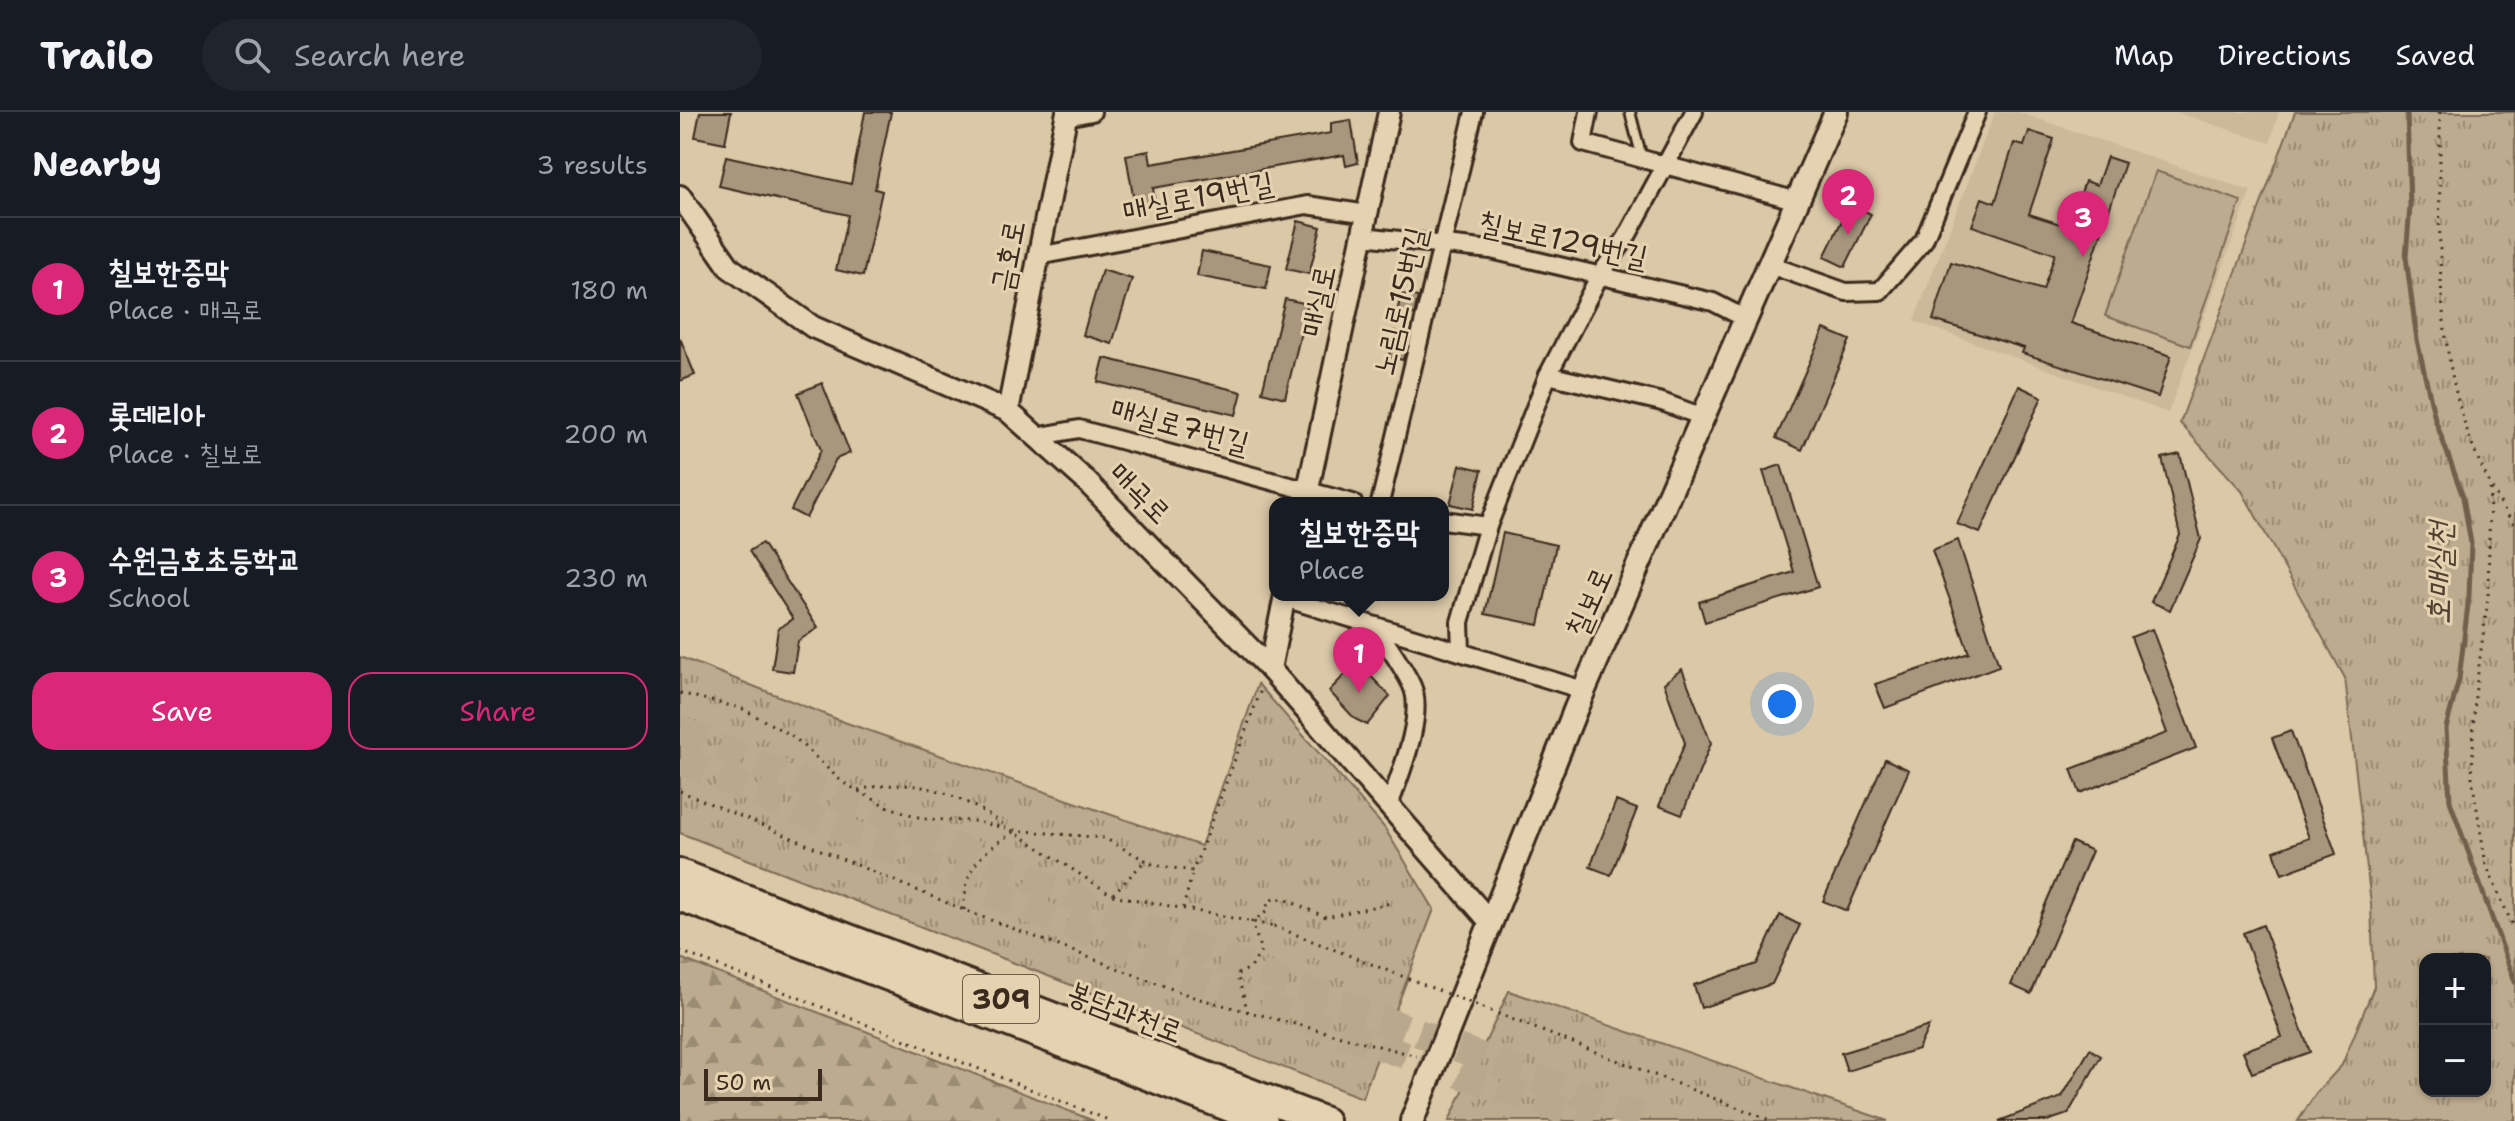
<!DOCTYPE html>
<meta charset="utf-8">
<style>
:root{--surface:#171b24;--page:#20242c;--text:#f1f3f6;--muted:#9ea1a6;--line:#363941;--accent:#db2777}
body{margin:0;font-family:"Shantell Sans","Poor Story",sans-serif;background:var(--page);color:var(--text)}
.controls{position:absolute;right:24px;bottom:24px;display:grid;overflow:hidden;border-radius:16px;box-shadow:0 2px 6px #0004}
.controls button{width:72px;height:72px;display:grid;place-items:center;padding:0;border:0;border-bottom:2px solid var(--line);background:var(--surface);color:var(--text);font:40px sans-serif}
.scale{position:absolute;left:24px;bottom:20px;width:118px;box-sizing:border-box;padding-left:8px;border:4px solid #3b2a1e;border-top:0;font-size:22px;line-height:28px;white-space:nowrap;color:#3b2a1e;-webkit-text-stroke:6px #e4d2b0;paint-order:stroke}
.you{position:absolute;left:1102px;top:592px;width:28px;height:28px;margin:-20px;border:6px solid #fff;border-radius:50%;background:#1a73e8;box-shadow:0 0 0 12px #1a73e833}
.badge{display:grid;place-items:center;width:52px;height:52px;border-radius:50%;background:var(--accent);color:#fff;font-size:26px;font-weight:700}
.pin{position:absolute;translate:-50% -66px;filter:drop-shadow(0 2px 4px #0008)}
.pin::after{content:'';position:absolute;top:42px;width:28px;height:24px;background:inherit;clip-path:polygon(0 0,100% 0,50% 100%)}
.popup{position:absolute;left:589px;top:385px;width:180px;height:104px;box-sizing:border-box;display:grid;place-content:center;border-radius:16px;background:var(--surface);filter:drop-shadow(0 2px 6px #0005);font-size:26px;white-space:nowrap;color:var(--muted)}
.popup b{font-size:30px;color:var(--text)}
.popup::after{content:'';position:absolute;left:50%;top:100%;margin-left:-16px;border:16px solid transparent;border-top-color:var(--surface)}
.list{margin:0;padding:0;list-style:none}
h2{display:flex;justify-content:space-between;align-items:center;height:104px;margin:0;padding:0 32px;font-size:34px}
h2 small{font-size:26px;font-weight:400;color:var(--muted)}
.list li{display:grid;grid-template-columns:52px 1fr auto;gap:24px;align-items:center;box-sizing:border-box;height:144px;padding:0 32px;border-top:2px solid var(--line)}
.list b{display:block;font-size:30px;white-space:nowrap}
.list p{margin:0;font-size:26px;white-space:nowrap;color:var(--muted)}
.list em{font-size:26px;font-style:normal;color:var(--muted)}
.actions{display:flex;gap:16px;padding:24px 32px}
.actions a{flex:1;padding:18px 0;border:2px solid var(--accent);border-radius:24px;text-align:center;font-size:28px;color:var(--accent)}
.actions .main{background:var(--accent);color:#fff}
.icon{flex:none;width:44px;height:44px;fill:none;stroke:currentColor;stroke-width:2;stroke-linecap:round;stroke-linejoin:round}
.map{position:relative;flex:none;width:1835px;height:1009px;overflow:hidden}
header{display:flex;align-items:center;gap:48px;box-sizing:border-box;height:112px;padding:0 40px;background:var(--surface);border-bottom:2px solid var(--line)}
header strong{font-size:38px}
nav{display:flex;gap:44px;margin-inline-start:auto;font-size:28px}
.search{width:560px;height:72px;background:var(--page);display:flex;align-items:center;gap:20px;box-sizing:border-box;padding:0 28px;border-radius:44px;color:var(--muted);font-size:30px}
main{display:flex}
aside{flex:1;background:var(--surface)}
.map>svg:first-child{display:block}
</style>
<header>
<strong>Trailo</strong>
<div class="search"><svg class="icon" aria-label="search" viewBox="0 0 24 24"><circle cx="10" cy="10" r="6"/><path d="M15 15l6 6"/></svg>Search here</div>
<nav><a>Map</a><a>Directions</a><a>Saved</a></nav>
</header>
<main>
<aside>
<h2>Nearby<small>3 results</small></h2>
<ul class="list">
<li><span class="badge">1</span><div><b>칠보한증막</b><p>Place · 매곡로</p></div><em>180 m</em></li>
<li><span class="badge">2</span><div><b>롯데리아</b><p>Place · 칠보로</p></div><em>200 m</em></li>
<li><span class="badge">3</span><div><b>수원금호초등학교</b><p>School</p></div><em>230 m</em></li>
</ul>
<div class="actions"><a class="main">Save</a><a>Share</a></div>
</aside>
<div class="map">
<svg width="1835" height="1009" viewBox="0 0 1835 1009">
<defs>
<pattern id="forest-firs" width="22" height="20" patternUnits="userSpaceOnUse" patternTransform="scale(2)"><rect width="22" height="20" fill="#bcab8e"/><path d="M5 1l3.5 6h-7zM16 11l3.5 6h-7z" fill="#9a8b73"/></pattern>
<pattern id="park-tufts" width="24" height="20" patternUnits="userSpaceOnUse" patternTransform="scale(2)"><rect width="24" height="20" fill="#bcab8e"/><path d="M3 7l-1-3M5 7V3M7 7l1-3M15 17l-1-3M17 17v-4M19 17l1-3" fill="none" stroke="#9a8b73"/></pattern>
</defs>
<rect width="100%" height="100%" fill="#dac8a7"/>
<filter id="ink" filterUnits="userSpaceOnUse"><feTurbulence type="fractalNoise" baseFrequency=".0125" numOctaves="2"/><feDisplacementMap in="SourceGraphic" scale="16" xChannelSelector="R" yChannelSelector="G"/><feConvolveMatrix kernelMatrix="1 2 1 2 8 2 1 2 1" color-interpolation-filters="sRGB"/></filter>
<g filter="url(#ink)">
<g fill="#cbb99a">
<path d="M1315,0H1337L1571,79L1488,301L1234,209Z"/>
<path d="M1496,0H1599L1590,31Z"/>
</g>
<path fill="#bcab8e" stroke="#7c6a56" stroke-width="2" d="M1476,59L1561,89L1510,234L1425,204Z"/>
<path fill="url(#forest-firs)" stroke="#7c6a56" stroke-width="2" d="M0,846L414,1009H0Z"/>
<g fill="url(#park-tufts)" stroke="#7c6a56" stroke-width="2" fill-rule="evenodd">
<path d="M1615,0H1835V1009H1618L1636,981L1662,953L1694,875L1691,792L1665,566L1562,379L1500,311ZM1745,847H1805V979H1745Z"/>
<path d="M0,545L164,610L521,734L578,572L704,715L754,797L682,986L0,721Z"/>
<path d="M829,879L1208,1009H769Z"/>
</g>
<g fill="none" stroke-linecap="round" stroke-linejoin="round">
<path stroke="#705f4c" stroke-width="5" d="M1727,0L1730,94L1726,145L1737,228L1755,307L1783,385L1791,431L1789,484L1779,567L1766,616L1770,689L1835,870"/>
</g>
<g fill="#a8977d" stroke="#3b2a1e" stroke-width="2">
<path d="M20,0H51L45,31L15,25Z"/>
<path d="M185,0H211L195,77L202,79L183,164L156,158L168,103L39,74L46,44L171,72Z"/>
<path d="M671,8L678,51L666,54L664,43L473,76L475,91L455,95L446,43L469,39L471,52L651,21V11Z"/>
<path d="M1349,19L1374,27L1349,102L1380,112L1386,93L1396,96L1405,69L1417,73L1427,45L1445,51L1391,211L1491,244L1478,285L1342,241L1344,236L1253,208L1271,150L1363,178L1375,142L1292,114L1302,86L1315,91L1334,31L1344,34Z"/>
<path d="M1170,92L1191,102L1165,155L1144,145Z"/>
<path d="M618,109L641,115L629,162L606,157Z"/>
<path d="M522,139L591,153L586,177L517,164Z"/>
<path d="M422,158L452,167L432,232L403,223Z"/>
<path d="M721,182L738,185L734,203L717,201Z"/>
<path d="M605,187L628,192L605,286L582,280Z"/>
<path d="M1144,217L1170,228L1122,338L1096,326Z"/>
<path d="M714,219L729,224L723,248L709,245Z"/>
<path d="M0,226L15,263L0,269Z"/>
<path d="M424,246L562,280L556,303L418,270Z"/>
<path d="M142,271L170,341L156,347L126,406L111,398L141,338L118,281Z"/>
<path d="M1339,274L1362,285L1300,421L1277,412Z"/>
<path d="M1500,342L1521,427L1490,498L1471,490L1500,423L1482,346Z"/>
<path d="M780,353L802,358L793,397L770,392Z"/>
<path d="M1101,353L1138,475L1025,510L1019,490L1114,460L1083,359Z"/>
<path d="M823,421L876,433L859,513L805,502Z"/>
<path d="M1278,428L1319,554L1205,596L1195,572L1289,541L1252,438Z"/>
<path d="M82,431L138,516L118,529L113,560L92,557L98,517L113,507L69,439Z"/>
<path d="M1472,517L1516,636L1400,681L1391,657L1487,621L1451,525Z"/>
<path d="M677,550L710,584L687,613L675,607L649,579Z"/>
<path d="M1002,557L1031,631L1002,703L979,694L1005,631L984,571Z"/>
<path d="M1611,619L1656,742L1602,762L1594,739L1629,726L1592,626Z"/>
<path d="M1205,647L1229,658L1167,799L1143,789Z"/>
<path d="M936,689L957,697L931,763L910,755Z"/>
<path d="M1392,730L1412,739L1351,882L1331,873Z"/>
<path d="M1100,803L1120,813L1092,872L1021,896L1014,873L1077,852Z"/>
<path d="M1583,813L1630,940L1572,961L1563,939L1602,925L1563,821Z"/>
<path d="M1249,914L1238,937L1167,959L1161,941Z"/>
<path d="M1410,937L1421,944L1388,1002L1367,1009H1319L1382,985Z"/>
</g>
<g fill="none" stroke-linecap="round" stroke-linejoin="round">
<g stroke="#baa88c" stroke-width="28" stroke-dasharray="28 14" stroke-linecap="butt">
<path d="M0,618L497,829L970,1009"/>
<path d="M0,648L536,877L914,1009"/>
</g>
<g stroke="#3b2a1e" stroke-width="14">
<path id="service" d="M950,0L962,46"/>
</g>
<g stroke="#3b2a1e" stroke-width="22">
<g id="minor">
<path d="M909,0L903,31L1118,89"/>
<path d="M386,5L412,0"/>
<path d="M683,124L811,138L1033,190L1066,207"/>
<path d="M358,144L627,93L688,102"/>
<path d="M1090,153L1166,180L1200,179L1244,128L1297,0"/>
<path d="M868,263L982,290L1023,305"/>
<path d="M356,325L399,317L673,391"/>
<path d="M700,391L794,0"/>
<path d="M763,408L808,414"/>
<path d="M605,486L903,578"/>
<path d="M696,514C707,534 723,554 732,574C745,603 720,663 710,691"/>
<path d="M781,540L780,510L808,414L868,263L920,163L946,126L1014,0"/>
</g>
</g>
<g stroke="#3b2a1e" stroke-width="26">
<g id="tertiary">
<path d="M0,84L50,156L133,215L328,299L405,368L590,557L811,811"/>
<path d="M328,299L387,0"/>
<path d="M625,391L709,0"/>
<path d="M590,557L605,483"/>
</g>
</g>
<g stroke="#3b2a1e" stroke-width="28">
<path id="secondary" d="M732,1009L896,596L1156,0"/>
</g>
<g stroke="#3b2a1e" stroke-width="32">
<g id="trunk">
<path d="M0,761L645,1009"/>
<path d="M0,785L584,1009"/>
</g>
</g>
<g stroke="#3b2a1e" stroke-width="3" stroke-dasharray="2 6" stroke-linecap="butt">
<path d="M1760,0C1761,150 1746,282 1835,414"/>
<path d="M1810,377L1808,486L1795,583L1792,666L1806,753L1835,819"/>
<path d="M0,581L63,597L114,625L162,670L206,694L244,707L293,709L330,717L432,783L594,814"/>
<path d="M178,678C240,664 277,681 327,715"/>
<path d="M0,679L284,798L516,886L737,944"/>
<path d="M334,718L424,726L474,753L513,759L582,575"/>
<path d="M433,782L464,750"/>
<path d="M503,796L513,759"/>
<path d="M284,798C284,756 300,741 334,720"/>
<path d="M0,839L431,1009"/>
<path d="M568,900L557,862L571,856L581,839L572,810L586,800L588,791L593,787H604L646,805L711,791"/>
</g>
<use href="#service" stroke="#e4d2b0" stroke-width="8"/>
<use href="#minor" stroke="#e4d2b0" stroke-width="16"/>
<use href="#tertiary" stroke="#e4d2b0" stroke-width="20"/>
<use href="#secondary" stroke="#e4d2b0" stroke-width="22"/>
<use href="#trunk" stroke="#e4d2b0" stroke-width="26"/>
<path stroke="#3b2a1e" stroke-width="3" stroke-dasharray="2 6" stroke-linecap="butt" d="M594,814L1092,1009"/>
</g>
</g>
<g text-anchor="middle" stroke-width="6" stroke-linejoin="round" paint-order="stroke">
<rect fill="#e4d2b0" stroke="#6e5c4a" stroke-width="2" x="283" y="863" width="76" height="48" rx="6"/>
<g font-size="28" font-weight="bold" fill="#3b2a1e">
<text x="321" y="897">309</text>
</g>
<g font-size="30" fill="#3b2a1e" stroke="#e4d2b0">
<text transform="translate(518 85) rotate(-11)" y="10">매실로19번길</text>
<text transform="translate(883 128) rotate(12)" y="10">칠보로129번길</text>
<text transform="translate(328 144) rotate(-79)" y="10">금호로</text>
<text transform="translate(638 189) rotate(-78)" y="10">매실로</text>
<text transform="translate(720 189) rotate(-77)" y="10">노림로15번길</text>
<text transform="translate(500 314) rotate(15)" y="10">매실로7번길</text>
<text transform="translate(460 381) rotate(45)" y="10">매곡로</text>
<text transform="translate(909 490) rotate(-66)" y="10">칠보로</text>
<text transform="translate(445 900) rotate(21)" y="10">봉담과천로</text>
</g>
<g font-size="32" font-style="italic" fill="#514031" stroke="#e4d2b0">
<text transform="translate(1759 461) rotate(-89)" y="11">호매실천</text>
</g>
</g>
</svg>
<div class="controls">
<button>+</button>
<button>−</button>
</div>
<div class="scale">50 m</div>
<div class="you"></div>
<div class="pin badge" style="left:679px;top:581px">1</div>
<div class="popup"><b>칠보한증막</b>Place</div>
<div class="pin badge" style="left:1168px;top:123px">2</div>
<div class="pin badge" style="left:1403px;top:145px">3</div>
</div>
</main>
